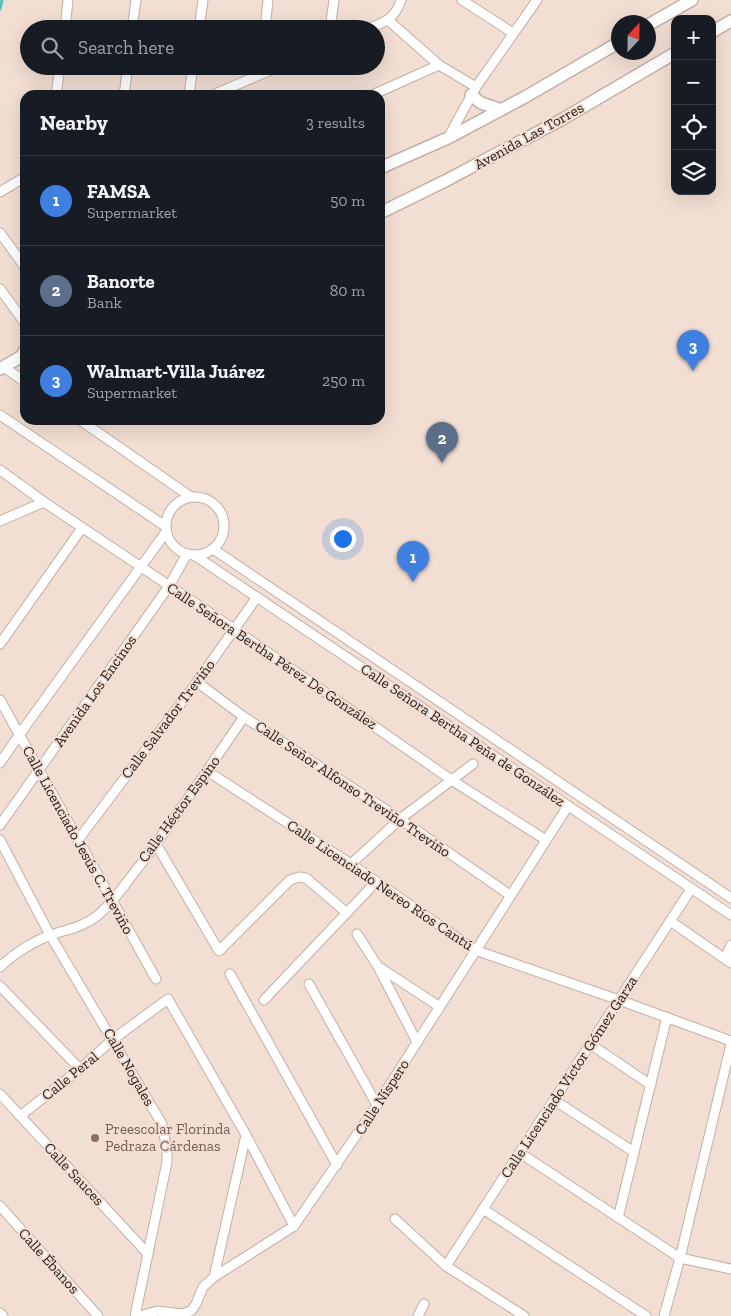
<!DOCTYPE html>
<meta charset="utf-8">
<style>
:root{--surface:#171b24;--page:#20242c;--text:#f1f3f6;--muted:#9ea1a6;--line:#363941;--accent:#2563eb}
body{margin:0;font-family:"Zilla Slab",serif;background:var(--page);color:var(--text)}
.controls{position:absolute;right:15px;top:15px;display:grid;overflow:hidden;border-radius:10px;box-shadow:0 5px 20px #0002}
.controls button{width:45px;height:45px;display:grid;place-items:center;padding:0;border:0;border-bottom:1px solid var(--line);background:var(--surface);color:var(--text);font:25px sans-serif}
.compass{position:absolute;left:611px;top:15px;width:45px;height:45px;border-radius:50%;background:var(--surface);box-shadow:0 5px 20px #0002;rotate:22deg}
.you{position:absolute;left:342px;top:538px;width:18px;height:18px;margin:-12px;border:4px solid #fff;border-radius:50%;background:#1a73e8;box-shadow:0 0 0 8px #1a73e833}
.badge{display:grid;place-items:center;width:32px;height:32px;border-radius:50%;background:var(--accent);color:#fff;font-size:16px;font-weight:700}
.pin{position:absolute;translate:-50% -41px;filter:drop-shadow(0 1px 2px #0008)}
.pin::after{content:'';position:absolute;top:26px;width:18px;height:15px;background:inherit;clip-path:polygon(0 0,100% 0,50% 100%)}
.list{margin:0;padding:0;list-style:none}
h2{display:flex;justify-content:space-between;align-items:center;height:65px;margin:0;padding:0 20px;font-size:21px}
h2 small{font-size:16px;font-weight:400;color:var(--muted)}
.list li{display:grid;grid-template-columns:32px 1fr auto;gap:15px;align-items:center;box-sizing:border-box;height:90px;padding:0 20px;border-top:1px solid var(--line)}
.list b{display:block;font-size:19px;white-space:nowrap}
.list p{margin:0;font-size:16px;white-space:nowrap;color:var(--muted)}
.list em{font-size:16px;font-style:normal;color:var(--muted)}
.icon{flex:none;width:28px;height:28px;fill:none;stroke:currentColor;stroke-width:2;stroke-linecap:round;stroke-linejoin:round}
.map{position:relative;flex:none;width:731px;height:1316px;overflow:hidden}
.search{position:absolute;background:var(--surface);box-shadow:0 5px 20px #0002;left:20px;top:20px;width:365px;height:55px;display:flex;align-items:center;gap:12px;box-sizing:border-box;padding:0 18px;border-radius:28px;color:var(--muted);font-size:19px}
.panel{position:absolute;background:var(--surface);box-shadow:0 5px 20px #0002;left:20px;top:90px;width:365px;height:335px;border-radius:15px}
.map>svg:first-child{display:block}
</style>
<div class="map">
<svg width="731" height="1316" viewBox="0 0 731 1316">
<rect width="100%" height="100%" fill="#f2ded3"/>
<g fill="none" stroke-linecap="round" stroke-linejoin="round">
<path stroke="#53c1c2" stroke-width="3" d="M0,9L2,0"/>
<g stroke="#c3b0a5" stroke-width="11">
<g id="minor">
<path d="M462,0L513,33"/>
<path d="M389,21L439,65L476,87"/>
<path d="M65,29L68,0"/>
<path d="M132,29L136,0"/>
<path d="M199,29L203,0"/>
<path d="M265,29L268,0"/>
<path d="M330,29L334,0"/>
<path d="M368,29C385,22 395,19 401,0"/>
<path d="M56,95L60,66"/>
<path d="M124,95L128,66"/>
<path d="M189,95L193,66"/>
<path d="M213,95L280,66"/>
<path d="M372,95L439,65"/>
<path d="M448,138L476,87L537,0"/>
<path d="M0,192L25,177"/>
<path d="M0,233L25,267"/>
<path d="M0,289L25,323"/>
<path d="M4,367L25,382"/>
<path d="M0,415L165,526"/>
<path d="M80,420L191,497"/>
<path d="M0,470L44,502L234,629L453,781L546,840"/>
<circle cx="195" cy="526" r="29"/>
<path d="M0,521L44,502"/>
<path d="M213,549L731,898"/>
<path d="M194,555L731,915"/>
<path d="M0,644L82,528"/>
<path d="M197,682L244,717L400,819L510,895"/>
<path d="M0,700L156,979"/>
<path d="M0,763L19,735L166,532"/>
<path d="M207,771L351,864L475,950L619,1000L731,1041"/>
<path d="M0,825L169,586L187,554"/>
<path d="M0,840L50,935L162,1124L167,1151V1162L135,1316"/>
<path d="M78,840L197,682L257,597"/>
<path d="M156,844L219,951L290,880L299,877L306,878L347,913"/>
<path d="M351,864L400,819L473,764"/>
<path d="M670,921L731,963"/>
<path d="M357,934L377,965L417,1042"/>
<path d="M725,959L731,945"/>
<path d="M0,967C13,954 34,941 51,935C68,929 83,927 97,916C114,902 127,881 141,864C177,816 210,766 244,717"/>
<path d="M379,967L440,1007"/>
<path d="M230,974L337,1165"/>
<path d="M309,984L377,1105"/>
<path d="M0,986L80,1069"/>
<path d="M264,1000L376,882"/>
<path d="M590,1044L651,1085"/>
<path d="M0,1094L148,1254"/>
<path d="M554,1100L634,1152"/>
<path d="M20,1116L80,1069L112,1040L168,999L246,1135L294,1226"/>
<path d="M520,1153L680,1258L731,1269"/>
<path d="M0,1206L98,1316"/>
<path d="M483,1209L646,1316"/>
<path d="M618,1218L667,1017"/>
<path d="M395,1219L446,1266L524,1316"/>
<path d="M446,1266L691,889"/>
<path d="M214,1277L246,1135"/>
<path d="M0,1313L3,1316"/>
<path d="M140,1316L157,1311L182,1314L191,1311L196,1304L203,1287L214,1277L294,1226L377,1105L568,806"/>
<path d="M418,1316L424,1304"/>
<path d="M664,1316L680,1258L731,1044"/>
</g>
</g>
<g stroke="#c3b0a5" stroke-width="14">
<g id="tertiary">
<path d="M648,25L692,0"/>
<path d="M712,32L731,21"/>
<path d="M471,95L481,103L499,109"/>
<path d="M380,168L448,138L525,97L618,43"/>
<path d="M380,213L445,181L561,120L675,53"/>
<path d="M0,369L22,356L25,350"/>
</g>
</g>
<use href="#minor" stroke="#fff" stroke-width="9"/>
<use href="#tertiary" stroke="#fff" stroke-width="11"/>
</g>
<circle fill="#8d6e63" stroke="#f2ded3" stroke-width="2" cx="95" cy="1138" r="5"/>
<g text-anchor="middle" stroke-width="4" stroke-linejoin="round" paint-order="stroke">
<g font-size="15" fill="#221b17" stroke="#f2ded3">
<text transform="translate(529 136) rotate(-29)" y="5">Avenida Las Torres</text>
<text transform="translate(272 656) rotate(34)" y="5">Calle Señora Bertha Pérez De González</text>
<text transform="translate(95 691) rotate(-55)" y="5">Avenida Los Encinos</text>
<text transform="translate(168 719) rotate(-53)" y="5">Calle Salvador Treviño</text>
<text transform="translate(463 735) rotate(34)" y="5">Calle Señora Bertha Peña de González</text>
<text transform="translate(353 789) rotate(34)" y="5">Calle Señor Alfonso Treviño Treviño</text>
<text transform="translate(179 809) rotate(-54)" y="5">Calle Héctor Espino</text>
<text transform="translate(78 840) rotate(61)" y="5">Calle Licenciado Jesús C. Treviño</text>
<text transform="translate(380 885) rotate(34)" y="5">Calle Licenciado Nereo Ríos Cantú</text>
<text transform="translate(129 1067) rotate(60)" y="5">Calle Nogales</text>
<text transform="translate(70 1076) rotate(-39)" y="5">Calle Peral</text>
<text transform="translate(569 1077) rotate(-57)" y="5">Calle Licenciado Víctor Gómez Garza</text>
<text transform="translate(382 1097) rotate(-57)" y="5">Calle Níspero</text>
<text transform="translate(74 1174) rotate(47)" y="5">Calle Sauces</text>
<text transform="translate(49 1261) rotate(48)" y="5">Calle Ébanos</text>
</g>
<g font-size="15" fill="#785e54" stroke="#f2ded3" text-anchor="start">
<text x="105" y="1134">Preescolar Florinda<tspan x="105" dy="17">Pedraza Cárdenas</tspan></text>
</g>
</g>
</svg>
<div class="controls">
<button>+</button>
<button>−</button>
<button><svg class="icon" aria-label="locate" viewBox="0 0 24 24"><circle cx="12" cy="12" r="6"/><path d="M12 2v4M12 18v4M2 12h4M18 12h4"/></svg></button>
<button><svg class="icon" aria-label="layers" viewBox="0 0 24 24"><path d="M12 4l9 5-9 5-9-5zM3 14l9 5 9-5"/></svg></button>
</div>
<svg class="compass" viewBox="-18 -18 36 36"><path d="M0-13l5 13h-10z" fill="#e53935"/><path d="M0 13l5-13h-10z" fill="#9ea1a6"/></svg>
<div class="you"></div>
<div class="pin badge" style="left:413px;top:582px;background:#3f7fe0">1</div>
<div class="pin badge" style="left:442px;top:463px;background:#5c6f8a">2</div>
<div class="pin badge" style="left:693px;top:371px;background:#3f7fe0">3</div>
<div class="search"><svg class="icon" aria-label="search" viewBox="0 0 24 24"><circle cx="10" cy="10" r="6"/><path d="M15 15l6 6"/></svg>Search here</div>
<section class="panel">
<h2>Nearby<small>3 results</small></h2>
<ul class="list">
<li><span class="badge" style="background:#3f7fe0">1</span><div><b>FAMSA</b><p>Supermarket</p></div><em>50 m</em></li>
<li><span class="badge" style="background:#5c6f8a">2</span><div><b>Banorte</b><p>Bank</p></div><em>80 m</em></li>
<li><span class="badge" style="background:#3f7fe0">3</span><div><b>Walmart-Villa Juárez</b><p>Supermarket</p></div><em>250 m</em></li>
</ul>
</section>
</div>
